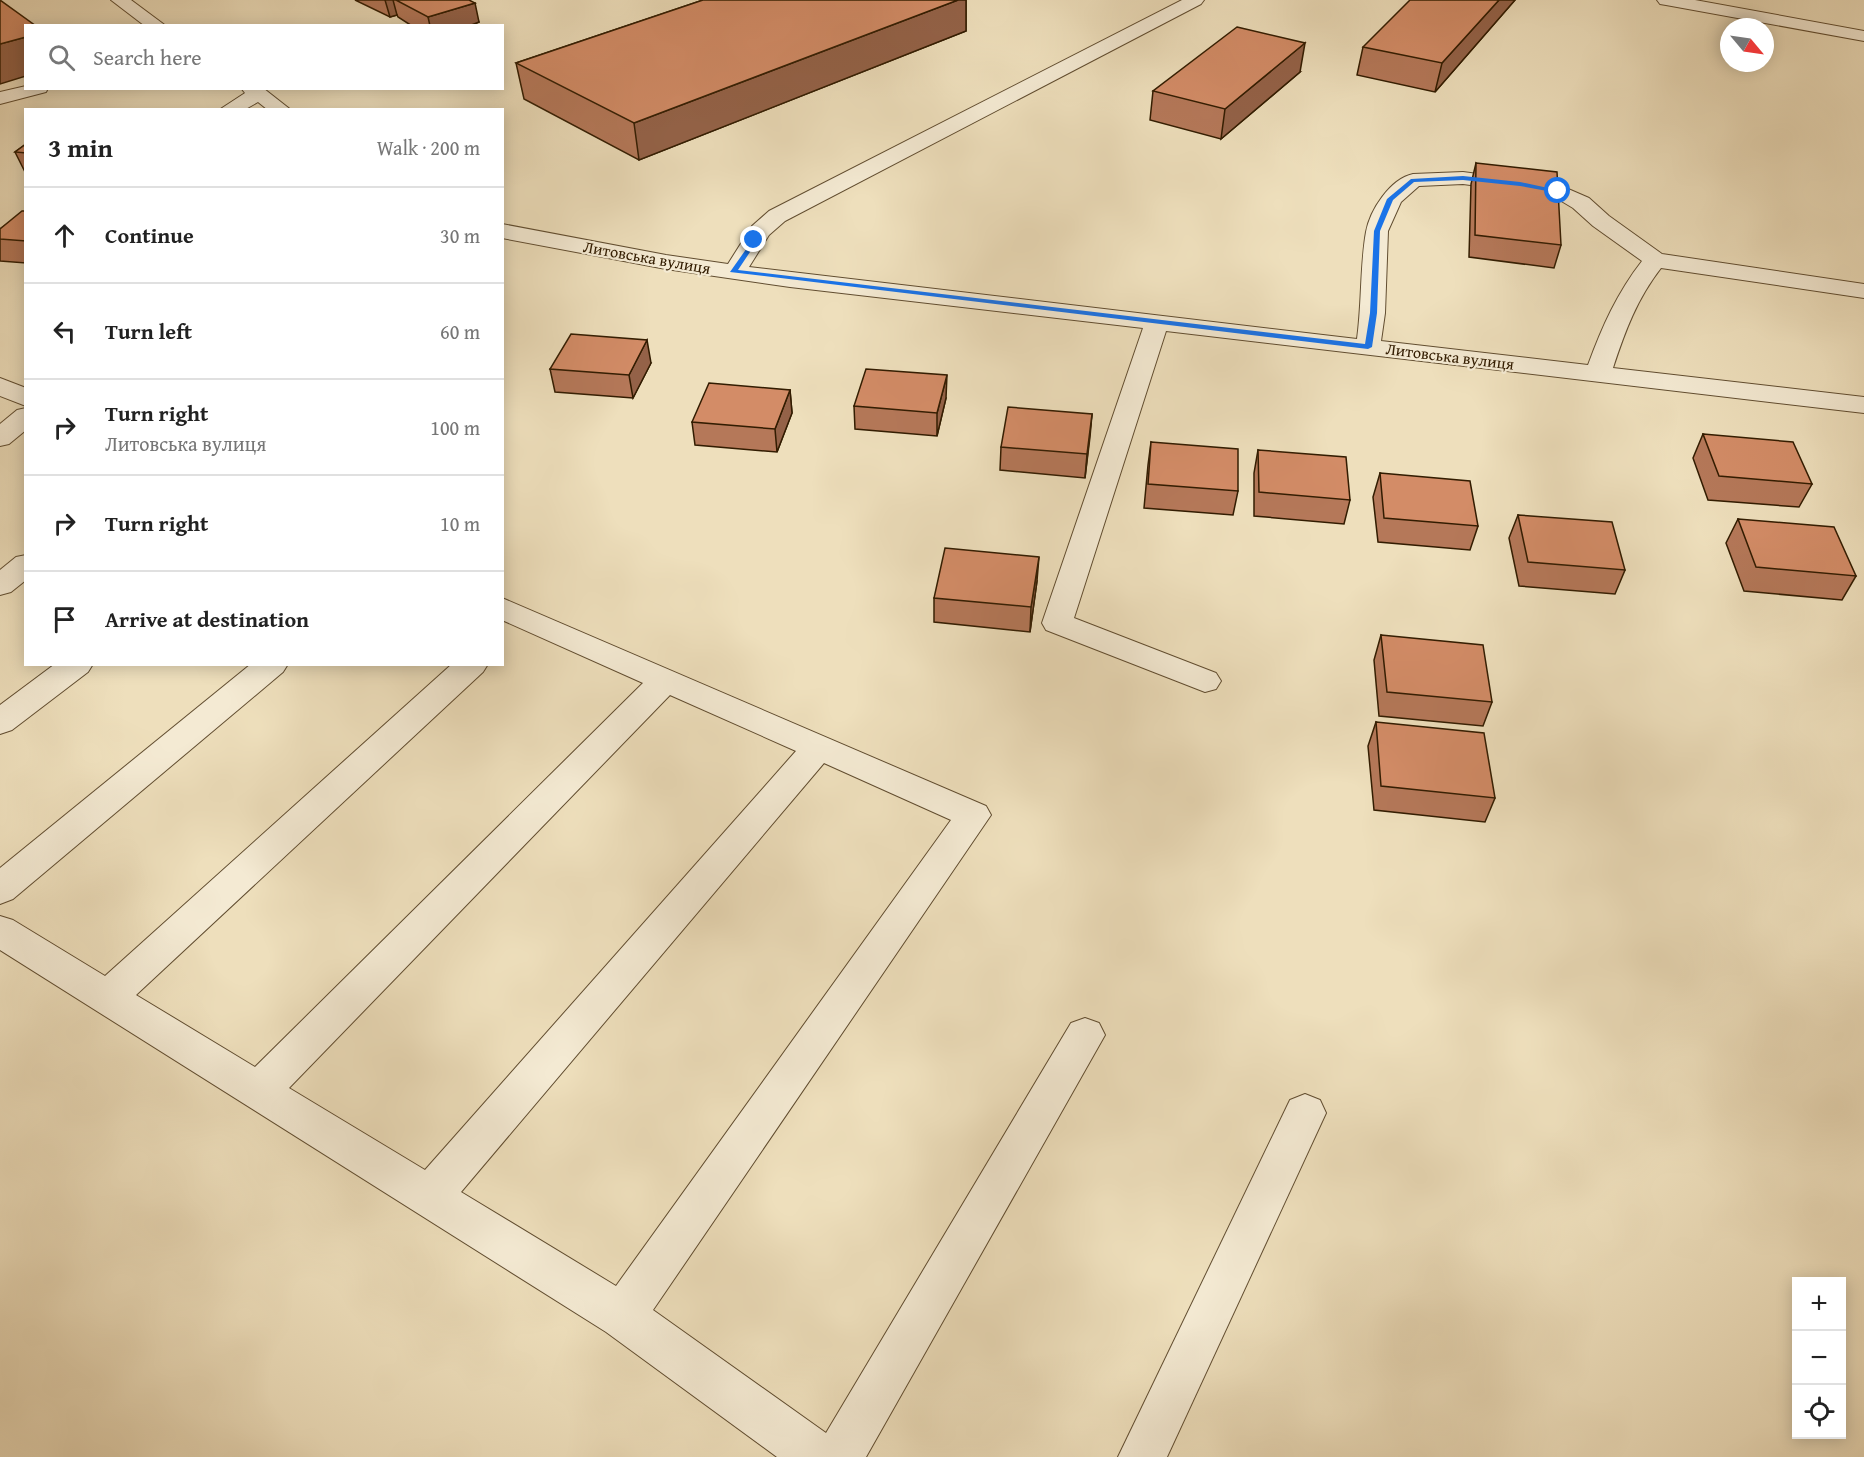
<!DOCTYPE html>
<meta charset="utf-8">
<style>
:root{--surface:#fff;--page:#f2f2f2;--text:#222;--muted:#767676;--line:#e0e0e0}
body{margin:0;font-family:"Gentium Book Plus",serif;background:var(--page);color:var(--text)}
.controls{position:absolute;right:18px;bottom:18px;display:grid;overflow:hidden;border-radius:0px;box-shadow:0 3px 15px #0003}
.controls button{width:54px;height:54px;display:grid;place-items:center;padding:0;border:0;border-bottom:2px solid var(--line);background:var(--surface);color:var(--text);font:30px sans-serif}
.compass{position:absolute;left:1720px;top:18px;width:54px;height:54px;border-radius:50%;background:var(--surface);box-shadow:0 3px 15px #0003;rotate:119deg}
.stop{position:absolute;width:18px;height:18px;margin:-14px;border:4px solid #1a73e8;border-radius:50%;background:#fff}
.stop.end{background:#1a73e8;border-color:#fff;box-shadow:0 2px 6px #0008}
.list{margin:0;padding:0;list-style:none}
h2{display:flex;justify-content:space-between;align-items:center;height:78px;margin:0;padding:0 24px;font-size:26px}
h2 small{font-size:20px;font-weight:400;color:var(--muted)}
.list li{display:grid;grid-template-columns:39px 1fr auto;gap:18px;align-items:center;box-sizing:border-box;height:96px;padding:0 24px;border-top:2px solid var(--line)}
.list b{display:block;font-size:22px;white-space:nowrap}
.list p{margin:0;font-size:20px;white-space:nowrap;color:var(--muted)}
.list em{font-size:20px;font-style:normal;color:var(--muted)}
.icon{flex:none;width:33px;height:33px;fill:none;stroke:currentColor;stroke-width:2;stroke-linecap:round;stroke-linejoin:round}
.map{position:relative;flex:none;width:1864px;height:1457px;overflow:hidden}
.search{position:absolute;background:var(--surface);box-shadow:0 3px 15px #0003;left:24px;top:24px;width:480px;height:66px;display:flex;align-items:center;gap:15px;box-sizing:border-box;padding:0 21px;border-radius:0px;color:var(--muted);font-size:22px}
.panel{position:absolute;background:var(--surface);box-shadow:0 3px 15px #0003;left:24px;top:108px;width:480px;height:558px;border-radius:0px}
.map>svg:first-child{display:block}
</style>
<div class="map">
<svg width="1864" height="1457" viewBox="0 0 1864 1457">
<rect width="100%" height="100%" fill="#eedfbc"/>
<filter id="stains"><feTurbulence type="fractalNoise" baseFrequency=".00333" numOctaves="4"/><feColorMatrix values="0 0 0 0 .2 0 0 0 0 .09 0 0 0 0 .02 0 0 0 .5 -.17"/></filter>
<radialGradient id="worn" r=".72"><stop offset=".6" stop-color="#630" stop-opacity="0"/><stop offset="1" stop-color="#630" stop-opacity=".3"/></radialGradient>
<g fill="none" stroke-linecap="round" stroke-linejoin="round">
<g stroke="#614d30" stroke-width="2">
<g id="minor">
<path d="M111,0H131L166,26H145Z"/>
<path d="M1182,0H1204L1201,4L785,221L769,235L749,267L1357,339C1362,304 1360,265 1366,232C1370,210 1390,179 1413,174L1463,172L1559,185L1589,198L1609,216L1662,254L1864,284V298L1661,268C1637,299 1625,331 1613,368L1864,397V413L1166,331L1074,618L1216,673L1221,681L1216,689L1205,692L1046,630L1042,623L1143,328L790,287L666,269L502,238V224L666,255L728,264L752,226L769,211ZM1463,184L1553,196L1573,208L1593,226L1642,261C1617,293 1602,327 1588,365L1381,341L1385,313L1388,231L1401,202L1419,186Z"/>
<path d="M1657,0H1695L1864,31V41L1666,5L1660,4Z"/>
<path d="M26,86V88H48L46,92L0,104V92Z"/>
<path d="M241,88H263L291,110H268L258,102L244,110H219L245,93Z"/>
<path d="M0,378L26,388V406L0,396Z"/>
<path d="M26,408V430L9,444L0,446V424L17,410Z"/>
<path d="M26,555V580L11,592L0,595V570L16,557Z"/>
<path d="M502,598L986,806L991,815L653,1310L826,1433L1071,1023L1085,1018L1099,1023L1105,1035L866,1457H777L606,1332L0,950V916L13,920L105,976L452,664H488L483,672L136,995L255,1067L643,683L502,620ZM670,695L796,751L425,1170L289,1088ZM824,763L951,820L616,1286L461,1192Z"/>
<path d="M55,664H93L88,672L12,730L0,734V705Z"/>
<path d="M251,664H288L283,672L13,899L0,904V868Z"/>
<path d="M1305,1094L1320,1100L1326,1113L1167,1457H1118L1290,1100Z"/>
</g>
</g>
<use href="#minor" fill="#f4ead3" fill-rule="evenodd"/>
</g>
<g fill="#b57859" stroke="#321c01" stroke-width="1.5">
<path d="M355,0H469L479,22L469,26H412L398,17L397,15L390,17Z"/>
<path d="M703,0H966V31L639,160L524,99L516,63Z"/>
<path d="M1515,0L1435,92L1357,75L1363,47Z"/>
<path d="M1300,72L1221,139L1150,120L1153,91Z"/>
<path d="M26,144V174L15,152Z"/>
<path d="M1476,163L1561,245L1554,268L1469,257L1471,184Z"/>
<path d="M26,211V263L0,261V229Z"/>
<path d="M651,363L633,398L555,392L550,369Z"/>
<path d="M790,390L792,413L777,452L695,445L692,422Z"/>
<path d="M946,398L937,436L855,429L854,406Z"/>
<path d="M1092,414L1085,478L1000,470L1001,447Z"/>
<path d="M1703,434L1812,484L1799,507L1708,500L1693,458Z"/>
<path d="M1151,442L1238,491L1233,515L1144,508L1148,465Z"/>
<path d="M1258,450L1350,500L1344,524L1254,516V473Z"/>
<path d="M1380,473L1478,526L1470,550L1378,542L1373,497Z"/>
<path d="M1518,515L1625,570L1615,594L1519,586L1509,538Z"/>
<path d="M1738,519L1856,576L1842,600L1744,591L1726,543Z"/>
<path d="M1037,581L1030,632L934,622V598Z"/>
<path d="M1381,635L1492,702L1483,726L1379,716L1374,660Z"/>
<path d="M1376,722L1495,798L1485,822L1374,810L1368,746Z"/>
</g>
<g fill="#946248" stroke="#321c01" stroke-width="1.5">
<path d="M385,0H393L397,15L390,17Z"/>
<path d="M958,0H966V31L639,160L634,123Z"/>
<path d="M1499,0H1515L1435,92L1442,63Z"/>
<path d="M475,3L479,22L469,26H430L428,17Z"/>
<path d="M26,37V76L0,84V44Z"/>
<path d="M1305,43L1300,72L1221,139L1225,109Z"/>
<path d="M647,340L651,363L633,398L629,375Z"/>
<path d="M947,375L946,398L937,436V413Z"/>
<path d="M790,390L792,413L777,452L775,429Z"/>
<path d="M1092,414L1090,437L1085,478L1087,454Z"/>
<path d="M1039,557L1037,581L1030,632L1031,607Z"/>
</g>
<g fill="#d38c67" stroke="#321c01" stroke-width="1.5">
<path d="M0,0L36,26H26V37L0,44Z"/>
<path d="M396,0H469L475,3L428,17Z"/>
<path d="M703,0H958L634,123L516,63Z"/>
<path d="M1410,0H1499L1442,63L1363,47Z"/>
<path d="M1237,27L1305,43L1225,109L1153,91Z"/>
<path d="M26,144V153L15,152Z"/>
<path d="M1476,163L1557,172L1561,245L1475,235Z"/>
<path d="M22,211H26V241L0,239V229Z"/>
<path d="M571,334L647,340L629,375L550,369Z"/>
<path d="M866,369L947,375L937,413L854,406Z"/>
<path d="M709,383L790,390L775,429L692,422Z"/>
<path d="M1008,407L1092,414L1087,454L1001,447Z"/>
<path d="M1703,434L1793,442L1812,484L1719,476Z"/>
<path d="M1151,442L1238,449V491L1148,484Z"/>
<path d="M1258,450L1346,457L1350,500L1259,492Z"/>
<path d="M1380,473L1470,481L1478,526L1384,518Z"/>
<path d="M1518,515L1612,522L1625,570L1528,562Z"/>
<path d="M1738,519L1834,527L1856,576L1756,567Z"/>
<path d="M945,548L1039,557L1031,607L934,598Z"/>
<path d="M1381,635L1483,645L1492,702L1387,692Z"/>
<path d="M1376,722L1484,733L1495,798L1381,786Z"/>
</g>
<path fill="#1a73e8" d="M1463,176L1520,182L1562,191L1558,193L1520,186L1463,180L1414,182L1393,200L1380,231L1377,313L1372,347L1368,349L730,272L754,238L758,240L738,270L1365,344L1370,313L1374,231L1387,199L1411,179Z"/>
<g text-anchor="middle" stroke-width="4.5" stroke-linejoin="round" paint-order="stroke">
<g font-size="16" fill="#321c01" stroke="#f4ead3">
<text transform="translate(647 257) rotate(10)" y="6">Литовська вулиця</text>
<text transform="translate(1450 356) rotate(7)" y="6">Литовська вулиця</text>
</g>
</g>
<rect width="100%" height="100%" filter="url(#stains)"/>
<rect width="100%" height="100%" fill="url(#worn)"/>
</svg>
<div class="controls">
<button>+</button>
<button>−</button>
<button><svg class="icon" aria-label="locate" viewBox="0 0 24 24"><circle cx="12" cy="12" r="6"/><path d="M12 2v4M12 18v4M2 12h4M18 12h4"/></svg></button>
</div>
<svg class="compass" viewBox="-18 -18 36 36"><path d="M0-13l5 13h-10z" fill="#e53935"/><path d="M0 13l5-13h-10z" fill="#767676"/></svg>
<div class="stop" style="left:1558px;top:191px"></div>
<div class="stop end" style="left:754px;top:240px"></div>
<div class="search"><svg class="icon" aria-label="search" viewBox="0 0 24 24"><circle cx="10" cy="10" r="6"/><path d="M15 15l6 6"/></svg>Search here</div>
<section class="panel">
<h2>3 min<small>Walk · 200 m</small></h2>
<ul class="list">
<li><svg class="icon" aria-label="ahead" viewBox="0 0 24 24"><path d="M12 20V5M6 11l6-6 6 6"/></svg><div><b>Continue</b></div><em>30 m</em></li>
<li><svg class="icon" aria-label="left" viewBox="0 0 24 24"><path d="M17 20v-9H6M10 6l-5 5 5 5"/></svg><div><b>Turn left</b></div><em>60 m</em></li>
<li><svg class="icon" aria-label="right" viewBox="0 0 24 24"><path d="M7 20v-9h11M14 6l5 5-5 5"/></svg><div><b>Turn right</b><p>Литовська вулиця</p></div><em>100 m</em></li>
<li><svg class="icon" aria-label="right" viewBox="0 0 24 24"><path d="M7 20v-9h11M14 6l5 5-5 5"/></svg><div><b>Turn right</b></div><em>10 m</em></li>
<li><svg class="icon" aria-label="arrive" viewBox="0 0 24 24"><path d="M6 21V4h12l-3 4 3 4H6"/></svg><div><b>Arrive at destination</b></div></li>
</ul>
</section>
</div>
